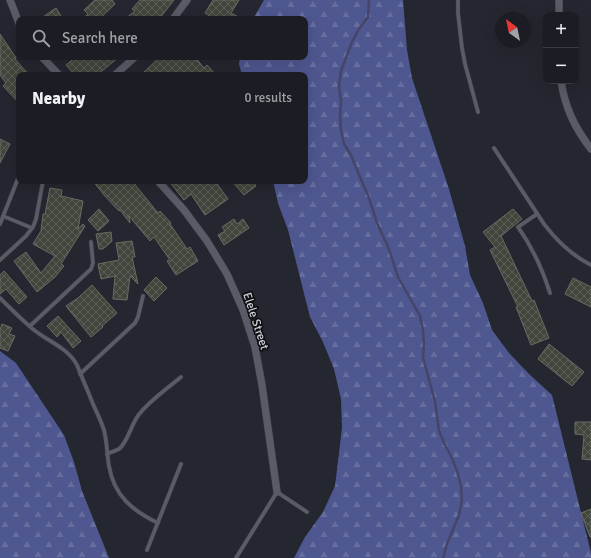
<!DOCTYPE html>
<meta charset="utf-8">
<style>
:root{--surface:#1c1d24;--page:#292a31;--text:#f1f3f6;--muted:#a0a2a6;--line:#3a3b41}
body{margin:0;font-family:Signika,sans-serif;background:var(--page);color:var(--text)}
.controls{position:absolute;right:12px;top:12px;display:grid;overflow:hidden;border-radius:8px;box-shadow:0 4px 16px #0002}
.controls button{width:36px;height:36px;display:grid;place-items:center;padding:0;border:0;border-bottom:1px solid var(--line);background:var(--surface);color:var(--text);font:20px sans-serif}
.compass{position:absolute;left:495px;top:12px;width:36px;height:36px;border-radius:50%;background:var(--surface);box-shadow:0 4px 16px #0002;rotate:327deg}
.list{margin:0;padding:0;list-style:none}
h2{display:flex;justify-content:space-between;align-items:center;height:52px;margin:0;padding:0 16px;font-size:17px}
h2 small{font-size:13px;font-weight:400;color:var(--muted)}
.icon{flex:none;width:22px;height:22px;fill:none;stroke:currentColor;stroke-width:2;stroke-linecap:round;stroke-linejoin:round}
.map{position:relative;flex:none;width:591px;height:558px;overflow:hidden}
.search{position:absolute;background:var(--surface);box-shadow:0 4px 16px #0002;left:16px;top:16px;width:292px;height:44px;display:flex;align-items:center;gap:10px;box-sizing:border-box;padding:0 14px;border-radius:8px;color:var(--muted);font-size:15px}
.panel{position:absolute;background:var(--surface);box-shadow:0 4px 16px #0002;left:16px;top:72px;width:292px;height:112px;border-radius:8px}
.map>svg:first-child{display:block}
</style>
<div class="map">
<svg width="591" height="558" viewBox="0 0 591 558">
<defs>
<pattern id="forest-firs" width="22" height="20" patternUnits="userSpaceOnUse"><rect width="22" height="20" fill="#4e578f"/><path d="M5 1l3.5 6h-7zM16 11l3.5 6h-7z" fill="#666e9e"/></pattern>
<pattern id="building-cross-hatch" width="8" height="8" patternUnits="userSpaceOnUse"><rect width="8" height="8" fill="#41463d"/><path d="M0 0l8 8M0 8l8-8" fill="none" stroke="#5b6058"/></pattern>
</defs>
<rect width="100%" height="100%" fill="#252730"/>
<g fill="url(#forest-firs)">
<path d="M264,0H403L407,50L412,78L449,189L465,246L470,275L483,303L492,330L509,353L529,374L552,395L591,553V558H294L305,537L323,512L335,486L342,428L341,399L334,369L323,342L310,317L288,230L278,203L273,181H305V75H242L239,64L240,57H305V19H253Z"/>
<path d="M0,351L16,363L64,435L74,462L82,491L109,558H0Z"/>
</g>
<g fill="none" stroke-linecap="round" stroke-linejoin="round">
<path stroke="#464468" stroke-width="2.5" d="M369,0L368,17L359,29L352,42L341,71L339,86L341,101L340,115L341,130L344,144L351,155L362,182L368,195L377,223L389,249L398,277L420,316L423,330L424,344L423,358L435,401L439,431L445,445L452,458L457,471L461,486L462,500L459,515L447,544L443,558"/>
</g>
<g fill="url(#building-cross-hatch)" stroke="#676d63">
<path d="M95,0H112L115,4L99,19H82L88,14L84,10Z"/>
<path d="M140,0H174L159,19H125L135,11L132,9Z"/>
<path d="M213,0H239L231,13L242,19H215L205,13Z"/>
<path d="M56,8L63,19H40Z"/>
<path d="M0,34L16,58L15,59L29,75H19V103L3,86L6,83L0,75Z"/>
<path d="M76,57H119L97,75H75L66,65Z"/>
<path d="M160,57H195L204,68L207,65L216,75H141Z"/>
<path d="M0,139L10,144L0,163Z"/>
<path d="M93,181H132L158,213L160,211L171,223L170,224L187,249L190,247L198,261L176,275L167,261L170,260L154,237L150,241L129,216L130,223L120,210L119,211L104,195Z"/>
<path d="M169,181H215L228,199L205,215L191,194L184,200Z"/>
<path d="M232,181H252L256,186L244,195Z"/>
<path d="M50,188L62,190L61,196L83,201L78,229L83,224L85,226L61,264L64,266L55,277L37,292L14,261L26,252L41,273L55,256L33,244L41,231L43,214H45Z"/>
<path d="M99,209L109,221L98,231L88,220Z"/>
<path d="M513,209L522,219L501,236L532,301L534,300L549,338L531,345L516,307H518L490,250L495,247L483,232Z"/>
<path d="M234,219L237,224L243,219L249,228L224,245L218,235L225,231L222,227Z"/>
<path d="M111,232L112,241L103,249H99L96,234Z"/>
<path d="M132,241L135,257H132L138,284L130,276L127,300L113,299L115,276L101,279L98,264L119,260L116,243Z"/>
<path d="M4,271L27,297L19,304L6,289L0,294V275Z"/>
<path d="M156,277L167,288L154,301L144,290Z"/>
<path d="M573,278L591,287V307L565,294Z"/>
<path d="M92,285L117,313L102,326L103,327L91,337L66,306L78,298Z"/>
<path d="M58,316L81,341L73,348L61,332L57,337L47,326Z"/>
<path d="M2,324L12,328L9,334L15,336L8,351L0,348V330Z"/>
<path d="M549,344L584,372L572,386L538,359Z"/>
<path d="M575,422H591V460L582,459L584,435L575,434Z"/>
<path d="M591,509V537H590L581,513Z"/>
</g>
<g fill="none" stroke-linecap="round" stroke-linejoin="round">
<g stroke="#404249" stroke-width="4.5">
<g id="service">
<path d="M458,0V13L462,48L465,64L478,112"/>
<path d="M494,148L544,224C557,241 571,255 591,265"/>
<path d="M537,214L518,227C533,248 542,268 550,293"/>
<path d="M3,216L32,228"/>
<path d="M0,224L19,176"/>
<path d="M0,260L26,236L33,227L36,219L43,181"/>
<path d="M0,298C11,309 22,320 34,330C49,342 68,348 77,365C82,378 88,391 93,404C97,413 101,421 104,430C107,442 107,454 109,466C114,496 133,511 158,523"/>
<path d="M30,326L91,269L93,263L91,242"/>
<path d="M80,374L135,323L138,317L143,296"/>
<path d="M107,454C111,452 115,451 119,449C129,441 131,422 141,412C152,399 168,388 181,377"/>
<path d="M147,550L181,464"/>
<path d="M236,558L277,492L307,512"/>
</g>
</g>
<g stroke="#404249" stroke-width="8">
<g id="minor">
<path d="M10,0L19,23"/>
<path d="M559,0V15"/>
<path d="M173,19L187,0"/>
<path d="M42,57L59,75"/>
<path d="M115,75L135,57"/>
<path d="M561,81C565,108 575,128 591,149"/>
<path d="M158,181L184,210L207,241L227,274L243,310L255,347L262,385L277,492"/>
</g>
</g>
<use href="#service" stroke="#595b66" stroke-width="3.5"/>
<use href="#minor" stroke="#595b66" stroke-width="7"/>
</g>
<g text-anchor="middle" stroke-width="3.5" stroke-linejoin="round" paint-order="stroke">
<g font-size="12" fill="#d0d2d8" stroke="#0f1014">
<text transform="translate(256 321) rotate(72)" y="4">Elele Street</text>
</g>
</g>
</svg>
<div class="controls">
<button>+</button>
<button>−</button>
</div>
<svg class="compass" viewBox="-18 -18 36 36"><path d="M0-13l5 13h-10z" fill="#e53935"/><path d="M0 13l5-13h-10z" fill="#a0a2a6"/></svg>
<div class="search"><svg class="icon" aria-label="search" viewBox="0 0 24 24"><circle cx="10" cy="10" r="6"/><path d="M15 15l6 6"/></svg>Search here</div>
<section class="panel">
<h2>Nearby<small>0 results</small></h2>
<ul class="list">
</ul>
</section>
</div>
